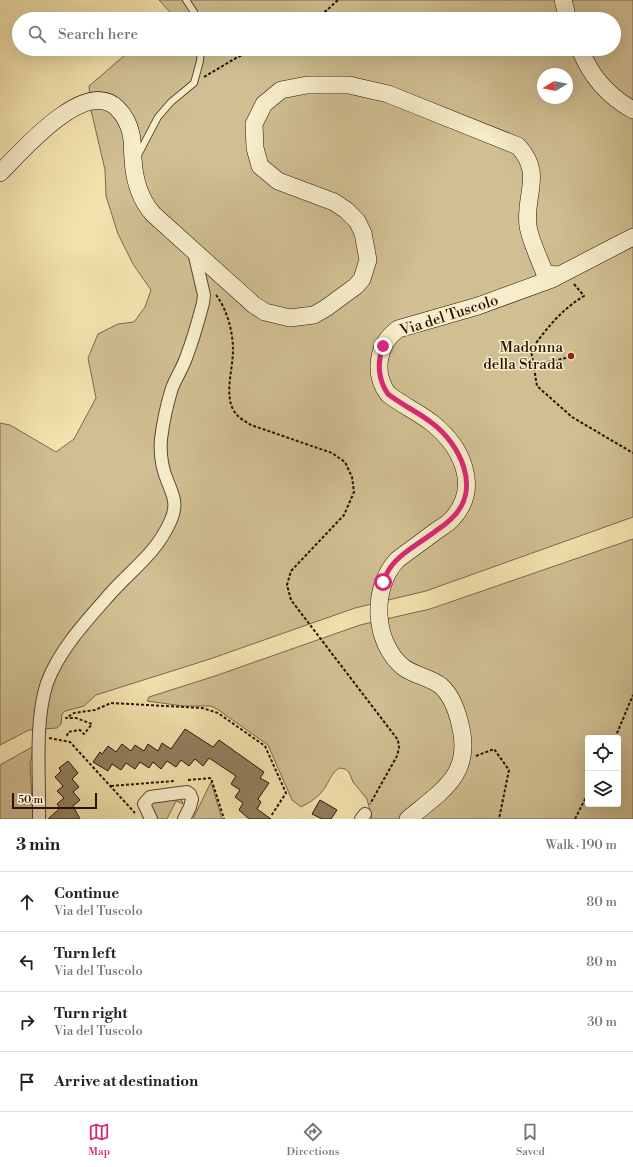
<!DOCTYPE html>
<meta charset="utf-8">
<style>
:root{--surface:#fff;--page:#f6f6f6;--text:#202124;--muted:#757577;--line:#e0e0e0;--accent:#db2777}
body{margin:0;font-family:"Libre Bodoni",serif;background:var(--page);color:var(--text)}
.controls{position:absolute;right:12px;bottom:12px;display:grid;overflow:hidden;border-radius:4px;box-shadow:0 4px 16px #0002}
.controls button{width:36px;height:36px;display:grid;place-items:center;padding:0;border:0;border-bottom:1px solid var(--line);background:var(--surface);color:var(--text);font:20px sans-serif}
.compass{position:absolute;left:537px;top:68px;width:36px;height:36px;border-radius:50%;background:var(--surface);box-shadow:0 4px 16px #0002;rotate:260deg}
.scale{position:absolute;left:12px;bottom:10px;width:85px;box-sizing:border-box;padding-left:4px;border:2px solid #28120a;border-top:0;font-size:11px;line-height:14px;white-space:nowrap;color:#28120a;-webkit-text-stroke:3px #f7edca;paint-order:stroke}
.stop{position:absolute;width:12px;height:12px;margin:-9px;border:3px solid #db2777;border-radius:50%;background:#fff}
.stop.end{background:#db2777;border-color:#fff;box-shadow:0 1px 4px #0008}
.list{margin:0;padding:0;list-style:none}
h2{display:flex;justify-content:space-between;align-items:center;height:52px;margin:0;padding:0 16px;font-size:17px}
h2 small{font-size:13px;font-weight:400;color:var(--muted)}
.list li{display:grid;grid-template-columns:26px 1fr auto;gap:12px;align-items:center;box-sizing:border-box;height:60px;padding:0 16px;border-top:1px solid var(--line)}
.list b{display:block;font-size:15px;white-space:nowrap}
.list p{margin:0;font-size:13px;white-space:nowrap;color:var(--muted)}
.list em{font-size:13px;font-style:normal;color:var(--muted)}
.icon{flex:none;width:22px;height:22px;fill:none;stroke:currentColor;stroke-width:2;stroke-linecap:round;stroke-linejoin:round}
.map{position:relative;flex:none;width:633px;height:819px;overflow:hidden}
.search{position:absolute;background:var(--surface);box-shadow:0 4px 16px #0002;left:12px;right:12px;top:12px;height:44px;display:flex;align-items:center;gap:10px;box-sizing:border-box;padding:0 14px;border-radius:22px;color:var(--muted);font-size:15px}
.sheet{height:292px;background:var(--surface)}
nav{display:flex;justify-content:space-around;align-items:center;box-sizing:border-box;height:56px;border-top:1px solid var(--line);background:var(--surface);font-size:11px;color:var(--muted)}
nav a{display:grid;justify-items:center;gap:2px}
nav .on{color:var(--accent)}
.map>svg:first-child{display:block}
</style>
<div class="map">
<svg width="633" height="819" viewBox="0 0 633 819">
<rect width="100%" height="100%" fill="#f3e3ae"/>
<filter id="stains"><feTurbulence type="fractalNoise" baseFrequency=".005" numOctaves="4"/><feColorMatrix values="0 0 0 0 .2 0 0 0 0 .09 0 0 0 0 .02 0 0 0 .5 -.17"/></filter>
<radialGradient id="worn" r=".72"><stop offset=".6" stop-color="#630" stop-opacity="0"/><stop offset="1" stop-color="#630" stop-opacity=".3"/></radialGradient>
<g fill="#d0bf92" stroke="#7c684e" fill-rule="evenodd">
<path d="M159,0H633V517L426,591L355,608L210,659L96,695L84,706L65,711L62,714L61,724L57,728L29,730L0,745V423L10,425L56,452L74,439L96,398L88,358L98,334L118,324L134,322L145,307L151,290L133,264L118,234L106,196L105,170L91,110L89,86L132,49H614V19H167L172,14ZM543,74H567V98H543Z"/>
<path d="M633,539V819H372L367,799L353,782L349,772L345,769L339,768C332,773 330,779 326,786C320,796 311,802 301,807L292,800L268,745L217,709L211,706H183L147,701L149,697L215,676L360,625L430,609ZM588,738H618V804H588Z"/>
<path d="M34,746L30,763L33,819H0V765Z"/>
<path d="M211,782L222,819H193Z"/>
<path d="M178,798L182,801L183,804L176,801L167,819H154L149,802Z"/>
</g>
<g fill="#927f5f" stroke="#28120a">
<path d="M185,729L213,747L219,740L264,772L260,778L269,783L258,799L261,802L257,809L271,819H249L239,810L243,803L235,797L240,790L231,784L236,776L209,758L203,766L195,759L189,766L181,760L176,767L167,761L161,769L153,762L149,768L140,762L135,769L126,763L121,770L112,764L108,771L93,762L100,752L102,754L108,746L116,752L122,744L131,751L135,745L144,751L148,744L158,751L162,743L171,749Z"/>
<path d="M68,761L78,773L72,779L79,787L73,792L80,800L73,806L80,819H48L60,808L57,804L64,798L57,791L63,786L55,777L61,771L59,768Z"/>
<path d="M320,800L337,810L331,819H322L312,814Z"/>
</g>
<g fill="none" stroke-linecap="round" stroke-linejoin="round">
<g stroke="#5b4633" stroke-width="8">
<g id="lane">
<path d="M186,0L194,12L196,19"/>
<path d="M138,155L158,117L171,102L194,83L200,61L201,49"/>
</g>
</g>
<g stroke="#5b4633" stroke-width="14">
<g id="street">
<path d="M39,819C40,778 34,722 47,683C59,650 87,620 110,594C133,568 156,554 171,520C178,504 173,495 167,480C162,468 160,452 161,439C163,423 167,404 172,388C176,378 182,369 186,358C193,340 198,322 203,303L204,295L194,252"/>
<path d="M151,819L144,804L150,797L187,792L190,794L192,799L190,807L184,819"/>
<path d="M361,819L365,814"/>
</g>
</g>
<g stroke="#28120a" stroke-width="18">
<g id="secondary">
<path d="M563,0L568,19"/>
<path d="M580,49C590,75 608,96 633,110"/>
<path d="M0,173C22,151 85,77 117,108C124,115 129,124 131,134C133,142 132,150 133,158C134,180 139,198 153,214L254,305L265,312L290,318L314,315L326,308L356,286L362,279L368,260L363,233L357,221L346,210L334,202L278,181L260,166L255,148L254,124L264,104L281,90L307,85H349L388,94L518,146C544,174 524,194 528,226C530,240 540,260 545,274L559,275"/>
<path d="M408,819C443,790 473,774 460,724C457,711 451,695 441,686C430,677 415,676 403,667C373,642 371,588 397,560C410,550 423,541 436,531C442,527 449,523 453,518C481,486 461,446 432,423C418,412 402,405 388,394C373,374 377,344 398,329L478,306L552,279L633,237"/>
</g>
</g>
<g stroke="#28120a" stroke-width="2" stroke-dasharray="3 2" stroke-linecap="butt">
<path d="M311,19L326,11L338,0"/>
<path d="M204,77L236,58L255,49"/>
<path d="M574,284L584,296C562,309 546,329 531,350L537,386L572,417L633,453"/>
<path d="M216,295C227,309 233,332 233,350C233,369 224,395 234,411C238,418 245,421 251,425L332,453L345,462L352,477L354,492L344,515L291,571L287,585L291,600L398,740L399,748L397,756L370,804"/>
<path d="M534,365L566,358"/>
<path d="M67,736L68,732L80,730L84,734L92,724L76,718H66L74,713L95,710L111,703L202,708L218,713L265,746L286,793L271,816"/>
<path d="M49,738L70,742L135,813"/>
<path d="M615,738L633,695"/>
<path d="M476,756L494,749L509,770L499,819"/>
<path d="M188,780L211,778L224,819"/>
<path d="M111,786L174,781"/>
<path d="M575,819L588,793"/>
</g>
<use href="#lane" stroke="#f7edca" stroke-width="6"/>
<use href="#street" stroke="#f7edca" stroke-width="12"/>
<use href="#secondary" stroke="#f7edca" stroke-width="17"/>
</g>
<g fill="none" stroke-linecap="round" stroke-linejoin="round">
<path stroke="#db2777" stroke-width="5" d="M383,346C377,362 378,380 388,394C402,405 418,412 432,423C460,444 483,490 451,519C447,523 442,527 437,530C422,542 400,553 390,568C387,572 385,578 383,582"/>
</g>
<circle fill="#8f2418" stroke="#f7edca" stroke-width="1.5" cx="571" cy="356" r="4"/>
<g text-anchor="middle" stroke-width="3" stroke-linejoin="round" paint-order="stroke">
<g font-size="15" fill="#28120a" stroke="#f7edca">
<text transform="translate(449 315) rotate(-18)" y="5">Via del Tuscolo</text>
</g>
<g font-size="15" fill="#28120a" stroke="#f7edca" text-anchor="end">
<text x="563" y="352">Madonna<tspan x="563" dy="17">della Strada</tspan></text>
</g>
</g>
<rect width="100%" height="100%" filter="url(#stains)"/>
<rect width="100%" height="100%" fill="url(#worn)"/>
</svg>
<div class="controls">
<button><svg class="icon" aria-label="locate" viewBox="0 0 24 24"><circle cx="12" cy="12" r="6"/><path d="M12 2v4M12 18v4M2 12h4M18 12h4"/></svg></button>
<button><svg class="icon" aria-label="layers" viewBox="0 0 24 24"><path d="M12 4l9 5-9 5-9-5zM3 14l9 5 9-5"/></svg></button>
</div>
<svg class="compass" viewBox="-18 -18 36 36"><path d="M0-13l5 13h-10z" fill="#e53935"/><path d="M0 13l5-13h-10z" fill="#757577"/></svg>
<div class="scale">50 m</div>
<div class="stop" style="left:383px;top:582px"></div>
<div class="stop end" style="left:383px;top:346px"></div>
<div class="search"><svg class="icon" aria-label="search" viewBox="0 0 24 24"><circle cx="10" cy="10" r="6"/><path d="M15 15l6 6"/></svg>Search here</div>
</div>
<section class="sheet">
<h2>3 min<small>Walk · 190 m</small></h2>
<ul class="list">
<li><svg class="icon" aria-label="ahead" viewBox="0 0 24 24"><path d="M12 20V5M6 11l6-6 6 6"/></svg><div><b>Continue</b><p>Via del Tuscolo</p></div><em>80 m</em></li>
<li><svg class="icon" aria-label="left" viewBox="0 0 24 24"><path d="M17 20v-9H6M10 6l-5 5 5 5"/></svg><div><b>Turn left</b><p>Via del Tuscolo</p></div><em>80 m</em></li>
<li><svg class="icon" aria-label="right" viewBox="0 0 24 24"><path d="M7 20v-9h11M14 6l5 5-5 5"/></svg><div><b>Turn right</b><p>Via del Tuscolo</p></div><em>30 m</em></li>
<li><svg class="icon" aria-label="arrive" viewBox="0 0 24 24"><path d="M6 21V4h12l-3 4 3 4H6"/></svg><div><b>Arrive at destination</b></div></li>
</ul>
</section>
<nav>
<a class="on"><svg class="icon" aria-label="map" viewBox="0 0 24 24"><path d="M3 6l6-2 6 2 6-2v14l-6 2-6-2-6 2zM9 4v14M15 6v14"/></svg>Map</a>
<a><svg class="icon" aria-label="directions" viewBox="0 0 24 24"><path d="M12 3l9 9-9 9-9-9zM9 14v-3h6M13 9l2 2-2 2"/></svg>Directions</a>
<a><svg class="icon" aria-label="saved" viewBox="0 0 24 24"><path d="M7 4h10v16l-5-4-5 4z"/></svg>Saved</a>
</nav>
